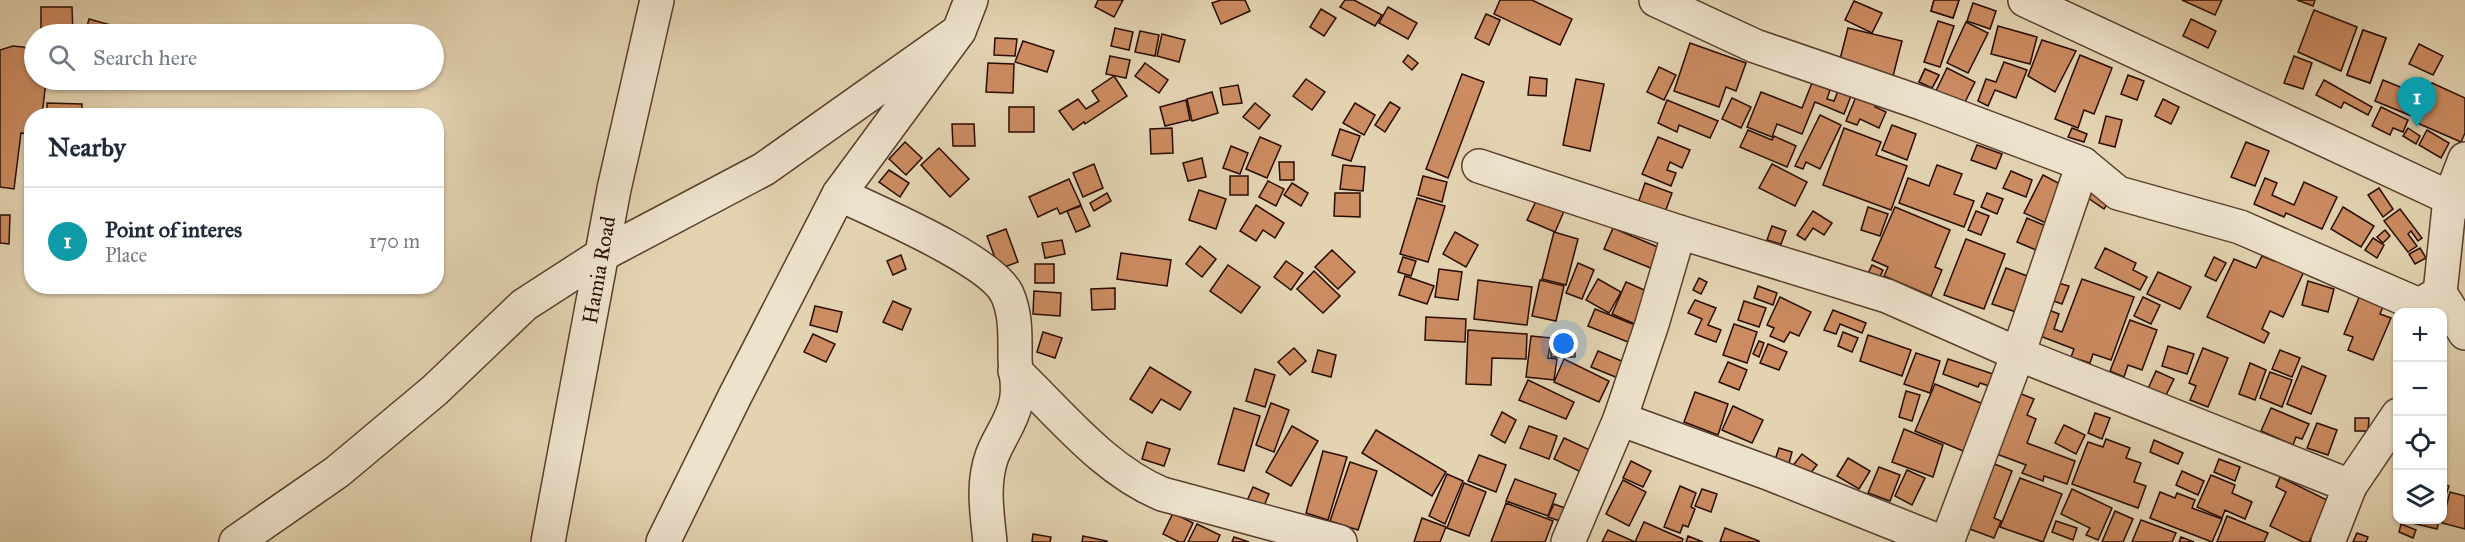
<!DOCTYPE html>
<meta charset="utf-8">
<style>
:root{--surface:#fff;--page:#f2f2f3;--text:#1f2937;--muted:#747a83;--line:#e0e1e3;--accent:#8f2418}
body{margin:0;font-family:"IM FELL Great Primer",serif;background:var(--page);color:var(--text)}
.controls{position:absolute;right:18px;bottom:18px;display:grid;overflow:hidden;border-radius:12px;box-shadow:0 2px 4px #0004}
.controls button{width:54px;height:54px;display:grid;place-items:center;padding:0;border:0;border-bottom:2px solid var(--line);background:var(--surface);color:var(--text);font:30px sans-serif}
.you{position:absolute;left:1564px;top:344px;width:21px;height:21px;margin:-15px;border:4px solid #fff;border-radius:50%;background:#1a73e8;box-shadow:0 0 0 9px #1a73e833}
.badge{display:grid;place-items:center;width:39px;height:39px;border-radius:50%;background:var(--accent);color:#fff;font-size:20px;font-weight:700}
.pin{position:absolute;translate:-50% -50px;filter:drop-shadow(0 2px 3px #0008)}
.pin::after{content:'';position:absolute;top:32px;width:21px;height:18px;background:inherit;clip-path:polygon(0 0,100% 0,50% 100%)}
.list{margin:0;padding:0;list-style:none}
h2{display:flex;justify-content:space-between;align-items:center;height:78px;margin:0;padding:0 24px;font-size:26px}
h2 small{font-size:20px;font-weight:400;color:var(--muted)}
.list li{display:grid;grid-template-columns:39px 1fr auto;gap:18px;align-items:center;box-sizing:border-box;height:108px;padding:0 24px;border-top:2px solid var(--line)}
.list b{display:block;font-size:22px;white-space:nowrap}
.list p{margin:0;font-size:20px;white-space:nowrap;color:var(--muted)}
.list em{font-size:20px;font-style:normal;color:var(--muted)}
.icon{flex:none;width:33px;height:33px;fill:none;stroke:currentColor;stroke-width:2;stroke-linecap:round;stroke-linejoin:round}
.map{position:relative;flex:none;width:2465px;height:542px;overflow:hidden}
.search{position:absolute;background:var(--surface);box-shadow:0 2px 4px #0004;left:24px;top:24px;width:420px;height:66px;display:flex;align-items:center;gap:15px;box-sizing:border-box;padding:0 21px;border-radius:33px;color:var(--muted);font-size:22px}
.panel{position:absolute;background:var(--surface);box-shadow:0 2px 4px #0004;left:24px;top:108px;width:420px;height:186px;border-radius:24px}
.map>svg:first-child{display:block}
</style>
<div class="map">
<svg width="2465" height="542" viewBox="0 0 2465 542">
<rect width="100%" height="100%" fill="#e3d3b1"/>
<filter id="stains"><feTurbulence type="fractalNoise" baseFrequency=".00333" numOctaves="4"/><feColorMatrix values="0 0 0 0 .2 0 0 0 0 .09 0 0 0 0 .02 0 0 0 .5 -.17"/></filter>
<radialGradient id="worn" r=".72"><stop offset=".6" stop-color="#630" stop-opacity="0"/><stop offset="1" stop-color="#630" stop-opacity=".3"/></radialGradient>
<g fill="#cc8b61" stroke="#290c03" stroke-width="1.5">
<path d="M1098,0H1123L1114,17L1095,7Z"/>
<path d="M1221,0H1245L1250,11L1221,24L1212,3Z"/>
<path d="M1345,0H1354L1382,15L1375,26L1340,7Z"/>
<path d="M1500,0H1532L1572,19L1560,45L1494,14Z"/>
<path d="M1934,0H1959L1953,18L1931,11Z"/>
<path d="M1934,0H1959L1953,18L1931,11Z"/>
<path d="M2182,0H2222L2215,15Z"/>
<path d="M2297,0H2315L2313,6Z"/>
<path d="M1854,1L1882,13L1872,33L1845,20Z"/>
<path d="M1973,3L1996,11L1990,29L1967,21Z"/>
<path d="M41,7H72L73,34H41Z"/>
<path d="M1388,7L1417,23L1408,39L1379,23Z"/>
<path d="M1321,9L1336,18L1324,36L1310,27Z"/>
<path d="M2314,10L2357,27L2341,71L2298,52Z"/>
<path d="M1486,14L1500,20L1489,45L1475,38Z"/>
<path d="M89,19L118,27L116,34H85Z"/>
<path d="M2191,19L2216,31L2208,48L2183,36Z"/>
<path d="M1938,21L1954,26L1940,67L1924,62Z"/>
<path d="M1966,22L1988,33L1968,73L1947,63Z"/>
<path d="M214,25L243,29V34H213Z"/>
<path d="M1998,26L2037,37L2030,64L1991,54Z"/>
<path d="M1115,28L1133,32L1129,50L1111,46Z"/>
<path d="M1848,28L1902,41L1893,76L1839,63Z"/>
<path d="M2363,30L2386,38L2370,83L2347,75Z"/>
<path d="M2363,30L2386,38L2370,83L2347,75Z"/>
<path d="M1140,31L1159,35L1155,56L1135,52Z"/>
<path d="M1162,34L1185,40L1179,62L1157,56Z"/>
<path d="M995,38L1017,39L1015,56L994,55Z"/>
<path d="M2042,40L2076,51L2055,92L2028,76Z"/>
<path d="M1023,41L1054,51L1047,72L1015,62Z"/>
<path d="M1690,43L1746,63L1736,91L1726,87L1719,107L1674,91Z"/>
<path d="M2419,44L2443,56L2433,75L2409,64Z"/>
<path d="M13,46L23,47L33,51L34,80H46L42,116H32V135L21,133L14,189L0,187V50Z"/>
<path d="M1408,55L1418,63L1412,70L1403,62Z"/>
<path d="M2080,55L2112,68L2094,114L2084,110L2078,128L2055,119Z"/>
<path d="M1110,56L1130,60L1126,78L1106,74Z"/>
<path d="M2294,56L2312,63L2303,89L2284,83Z"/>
<path d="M2004,62L2027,70L2016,98L1995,90L1988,106L1978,101L1986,79L1996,82Z"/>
<path d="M988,63L1014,64L1013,93L986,92Z"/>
<path d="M1145,63L1168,80L1159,93L1135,76Z"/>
<path d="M1659,67L1676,75L1664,100L1647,92Z"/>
<path d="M1947,68L1975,82L1963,106L1935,93Z"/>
<path d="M1925,69L1939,75L1932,88L1919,82Z"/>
<path d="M1925,69L1939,75L1932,88L1919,82Z"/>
<path d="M1462,74L1484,82L1448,178L1426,169Z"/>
<path d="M2128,75L2144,81L2137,100L2121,94Z"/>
<path d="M1114,76L1127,96L1085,124L1084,122L1073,130L1059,111L1078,99L1086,109L1099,101L1092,91Z"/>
<path d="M1530,77L1547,79L1546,96L1528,95Z"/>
<path d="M2421,78L2429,82L2414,117L2375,101L2383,80L2415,93Z"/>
<path d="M1306,79L1325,92L1312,110L1293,96Z"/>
<path d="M1576,79L1604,84L1590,151L1563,145Z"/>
<path d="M2324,80L2372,107L2368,115L2344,102L2341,108L2316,95Z"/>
<path d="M1812,83L1830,90L1827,99L1834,101L1838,91L1851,96L1844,114L1815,102L1802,134L1777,124L1772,137L1747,127L1761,92L1802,108Z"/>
<path d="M2432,83L2465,98V133L2461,142L2415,122Z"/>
<path d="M1238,85L1242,103L1223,105L1220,88Z"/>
<path d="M1212,92L1218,113L1192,121L1187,99Z"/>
<path d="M1858,92L1878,101L1875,107L1886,112L1879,128L1860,119L1857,125L1846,121Z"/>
<path d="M1732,98L1751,107L1741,128L1722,119Z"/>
<path d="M2163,99L2179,107L2171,124L2155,116Z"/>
<path d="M1186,100L1190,120L1165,126L1160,107Z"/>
<path d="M1667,100L1718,121L1710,138L1679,125L1677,132L1658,123Z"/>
<path d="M1390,102L1400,108L1385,132L1375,125Z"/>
<path d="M47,103L82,104V116H47Z"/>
<path d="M1255,103L1270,115L1259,129L1243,117Z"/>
<path d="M1355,103L1375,115L1364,135L1343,123Z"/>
<rect x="1009" y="107" width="25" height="25"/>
<path d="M2381,107L2408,120L2403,132L2393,128L2390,135L2372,126Z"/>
<path d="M1820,115L1841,125L1820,169L1806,162L1803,169L1795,166Z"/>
<path d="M2106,116L2122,120L2115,147L2099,143Z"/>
<path d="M952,124H974L975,146H953Z"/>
<path d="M1892,125L1916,134L1907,160L1882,150Z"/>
<path d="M1172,128L1173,153L1151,154L1150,129Z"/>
<path d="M1844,128L1881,142L1876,155L1907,166L1891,210L1823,185Z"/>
<path d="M2072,128L2087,134L2084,142L2068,137Z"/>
<path d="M2408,128L2420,136L2416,144L2403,136Z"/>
<path d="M1340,129L1360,136L1351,161L1332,155Z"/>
<path d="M1748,130L1772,140L1774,136L1796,146L1787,167L1740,147Z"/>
<path d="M2427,130L2449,143L2441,158L2419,145Z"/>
<path d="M1260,137L1281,146L1267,178L1246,169Z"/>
<path d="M1658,137L1690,150L1682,168L1670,162L1667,170L1676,173L1671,186L1642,174Z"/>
<path d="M905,142L922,158L906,175L889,159Z"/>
<path d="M2246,142L2269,151L2255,186L2231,177Z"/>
<path d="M1977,145L2002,154L1996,169L1971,160Z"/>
<path d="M1231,146L1248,153L1240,174L1223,168Z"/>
<path d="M939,148L969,179L950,197L921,165Z"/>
<path d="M1202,158L1206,177L1188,181L1183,163Z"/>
<path d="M1279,162H1294V180H1280Z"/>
<path d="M1094,164L1103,188L1083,197L1073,173Z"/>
<path d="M1772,164L1807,182L1795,206L1759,188Z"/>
<path d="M1343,165L1365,167L1363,191L1340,189Z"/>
<path d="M1937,165L1962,174L1954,194L1974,201L1964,227L1899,203L1908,178L1929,186Z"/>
<path d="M889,170L909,183L900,197L879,182Z"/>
<path d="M2011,171L2032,180L2026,197L2003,188Z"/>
<path d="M2043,175L2064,186L2046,223L2024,213Z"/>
<rect x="1230" y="176" width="18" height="19"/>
<path d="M1423,176L1447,182L1442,202L1418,195Z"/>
<path d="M2265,178L2277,183L2272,195L2294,205L2304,182L2337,197L2322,229L2286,213L2284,217L2254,204Z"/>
<path d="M1069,179L1081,205L1060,214L1057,208L1038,217L1029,197Z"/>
<path d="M1268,181L1284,189L1276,206L1259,197Z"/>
<path d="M1292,183L1308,193L1301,206L1284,195Z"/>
<path d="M1645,183L1672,193L1663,218L1636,209Z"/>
<path d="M2095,187L2111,198L2104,209L2088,198Z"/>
<path d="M2379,188L2393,209L2383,217L2368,195Z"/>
<path d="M1199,190L1226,199L1216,229L1189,220Z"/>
<path d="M1107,193L1111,201L1094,211L1090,203Z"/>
<path d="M1335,193H1360V217L1334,216Z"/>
<path d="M1987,193L2003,199L1997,214L1981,207Z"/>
<path d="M1538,197L1565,209L1555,232L1527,220Z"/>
<path d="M1417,198L1445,206L1428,262L1400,254Z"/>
<path d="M1256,205L1284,223L1275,238L1263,230L1256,241L1240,231Z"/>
<path d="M1081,206L1090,226L1076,232L1067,211Z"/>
<path d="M1868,207L1888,214L1880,236L1861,230Z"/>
<path d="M1895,207L1950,230L1935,267L1942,270L1931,296L1884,276L1888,267L1872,260Z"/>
<path d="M2343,207L2374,226L2361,247L2331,229Z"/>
<path d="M2400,209L2422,238L2418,241L2411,231L2408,234L2417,246L2408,252L2384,221Z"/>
<path d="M1813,211L1832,223L1824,235L1813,228L1805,240L1797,235Z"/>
<path d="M1976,211L1989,216L1981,235L1968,230Z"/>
<path d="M0,215H10L9,244L0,243Z"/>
<path d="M2027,218L2046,226L2036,250L2017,242Z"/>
<path d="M1772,226L1786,231L1781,244L1767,240Z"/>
<path d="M1613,228L1667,251L1658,271L1604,249Z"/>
<path d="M1006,229L1018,262L999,269L987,236Z"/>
<path d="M2385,230L2390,236L2383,243L2377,237Z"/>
<path d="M1455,232L1478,245L1466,267L1443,254Z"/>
<path d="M1554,232L1578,239L1566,285L1542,279Z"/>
<path d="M2373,238L2384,245L2377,258L2365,250Z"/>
<path d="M1966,239L2005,254L1984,309L1944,295Z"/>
<path d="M1062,240L1065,254L1045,258L1042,243Z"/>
<path d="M1200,246L1216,259L1202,277L1186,264Z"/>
<path d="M2105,248L2136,263L2133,270L2147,277L2140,290L2095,268Z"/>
<path d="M2420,248L2426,258L2415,264L2409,254Z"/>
<path d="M1332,250L1355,272L1338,289L1315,267Z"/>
<path d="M1121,253L1171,260L1167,286L1117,279Z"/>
<path d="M2277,254L2306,267L2283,317L2270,311L2262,329L2269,333L2264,343L2207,317L2234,259L2256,268L2262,256L2274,261Z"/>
<path d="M901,255L906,269L893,275L887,261Z"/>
<path d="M1403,257L1416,261L1411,276L1398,272Z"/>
<path d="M2214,257L2226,263L2216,281L2205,276Z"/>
<path d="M1286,261L1303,273L1291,290L1274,277Z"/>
<path d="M1578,263L1594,270L1582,299L1566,293Z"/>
<rect x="1035" y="264" width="19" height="19"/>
<path d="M1228,265L1260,287L1241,313L1210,291Z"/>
<path d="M1872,265L1883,270L1877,283L1866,278Z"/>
<path d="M2006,268L2030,277L2016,312L1992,304Z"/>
<path d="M1439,269L1462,272L1458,300L1435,297Z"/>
<path d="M1314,271L1340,296L1323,313L1297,289Z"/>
<path d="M2158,272L2191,287L2180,309L2147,294Z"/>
<path d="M1405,276L1434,286L1427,304L1399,295Z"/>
<path d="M1699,278L1707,282L1701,294L1693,290Z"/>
<path d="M1598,279L1621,292L1609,313L1586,300Z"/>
<path d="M2082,279L2134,297L2111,360L2093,354L2090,363L2071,357L2074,349L2040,336L2049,310L2059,314L2054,329L2062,332Z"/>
<path d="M1478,280L1532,287L1527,325L1474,319Z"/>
<path d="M1540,280L1564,286L1556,321L1532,316Z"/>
<path d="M2308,281L2334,289L2328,312L2302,305Z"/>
<path d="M1626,282L1651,293L1637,325L1612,314Z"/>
<path d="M2058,283L2069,286L2062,304L2051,300Z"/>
<path d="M1758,286L1777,293L1773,305L1754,298Z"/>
<path d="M1115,288V309L1092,310L1091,289Z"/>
<path d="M2363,288L2387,297L2380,314L2391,318L2373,360L2348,350L2353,337L2344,334Z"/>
<path d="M1034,291L1061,293L1060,316L1033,314Z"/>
<path d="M1780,297L1811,312L1799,336L1790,332L1784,342L1770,336L1774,328L1767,325Z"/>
<path d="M2143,297L2160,305L2151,324L2134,316Z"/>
<path d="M1695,300L1716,308L1708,325L1721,330L1716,342L1695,334L1702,319L1688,313Z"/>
<path d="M893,301L911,309L902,330L883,322Z"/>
<path d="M1744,301L1766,308L1759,327L1738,320Z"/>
<path d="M815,306L842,312L837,332L810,325Z"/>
<path d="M1595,309L1640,327L1633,344L1588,326Z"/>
<path d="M1833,310L1866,323L1862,333L1840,324L1836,334L1824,330Z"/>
<path d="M1426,317L1466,319L1465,342L1425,340Z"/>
<path d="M2130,320L2157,330L2142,370L2128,365L2124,377L2110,371Z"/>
<path d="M1734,324L1757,332L1747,363L1723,355Z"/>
<path d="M1468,330L1527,334L1526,359L1492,358L1491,385L1466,384Z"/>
<path d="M1043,332L1062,338L1055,358L1037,352Z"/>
<path d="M1843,332L1858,338L1852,352L1838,346Z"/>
<path d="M813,334L835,344L826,362L804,352Z"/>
<path d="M1868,335L1911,350L1902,376L1860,361Z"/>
<path d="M1531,336L1551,338L1548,358L1557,359L1554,380L1526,377Z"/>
<rect x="1551" y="338" width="24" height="19"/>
<path d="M1759,341L1764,343L1759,357L1753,354Z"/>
<path d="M1768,344L1787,352L1779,370L1760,363Z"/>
<path d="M2168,346L2194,354L2187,374L2162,366Z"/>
<path d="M1294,348L1306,361L1290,375L1278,362Z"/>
<path d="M2203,348L2228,358L2208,407L2190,400L2196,386L2189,383Z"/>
<path d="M1318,350L1336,355L1331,377L1312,372Z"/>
<path d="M2280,350L2300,358L2292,377L2272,369Z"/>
<path d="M1598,351L1624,362L1618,378L1591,367Z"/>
<path d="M1916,353L1940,361L1930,393L1904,384Z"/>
<path d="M1564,359L1609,381L1599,402L1554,382Z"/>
<path d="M1948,359L1996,375L1992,387L1980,383L1978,387L1943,374Z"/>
<path d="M1728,362L1747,370L1739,390L1719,382Z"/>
<path d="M2250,363L2266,370L2255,400L2239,394Z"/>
<path d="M2302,366L2326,376L2311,414L2287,404Z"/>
<path d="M1150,367L1191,392L1180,410L1161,399L1152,413L1130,399Z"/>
<path d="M1255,369L1275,375L1265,407L1246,401Z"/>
<path d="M2156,371L2174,379L2164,399L2147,391Z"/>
<path d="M2270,372L2292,380L2282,407L2260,398Z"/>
<path d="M1528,380L1574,402L1566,419L1519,400Z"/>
<path d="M1935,384L1988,406L1968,453L1915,431Z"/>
<path d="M1906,391L1920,395L1912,421L1899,417Z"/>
<path d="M1695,392L1728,404L1718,435L1684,422Z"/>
<path d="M2019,393L2034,399L2027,415L2036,419L2027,443L2075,461L2067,484L2044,476L2043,481L2022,473L2026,465L1994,453Z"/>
<path d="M1271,403L1289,410L1274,452L1256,445Z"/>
<path d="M1733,406L1763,420L1752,443L1722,430Z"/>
<path d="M1234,408L1260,416L1244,471L1218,464Z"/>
<path d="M2271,408L2309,424L2302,439L2296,437L2293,445L2261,431Z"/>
<path d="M1502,412L1516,420L1505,443L1491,435Z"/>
<path d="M2095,413L2110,418L2102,439L2088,433Z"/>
<path d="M2355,418H2369L2368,431H2355Z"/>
<path d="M2317,423L2337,430L2328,455L2307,448Z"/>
<path d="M2064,425L2085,435L2076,454L2055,443Z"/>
<path d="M1292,426L1318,441L1291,486L1266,472Z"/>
<path d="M1529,426L1557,436L1549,459L1520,448Z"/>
<path d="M1904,429L1943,445L1933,477L1892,462Z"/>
<path d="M1376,430L1446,472L1432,496L1362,453Z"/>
<path d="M1564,438L1592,451L1581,472L1554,459Z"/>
<path d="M2106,439L2130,448L2126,458L2141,463L2134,482L2146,486L2138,508L2072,484L2088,442L2103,447Z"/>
<path d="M2154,440L2183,453L2178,464L2150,452Z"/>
<path d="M1147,442L1170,449L1164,466L1142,459Z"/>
<path d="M1779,448L1792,452L1788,467L1774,463Z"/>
<path d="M1323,451L1347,457L1328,520L1306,513Z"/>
<path d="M1802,454L1817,465L1806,479L1791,468Z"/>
<path d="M1479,455L1506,465L1496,492L1468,481Z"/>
<path d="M1848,458L1870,471L1859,489L1837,476Z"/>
<path d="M2219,459L2240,467L2235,481L2214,472Z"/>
<path d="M1631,461L1651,471L1643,487L1623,478Z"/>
<path d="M1350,462L1377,471L1358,530L1330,521Z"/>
<path d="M1992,463L2012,471L1994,518L2001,521L1994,538L1967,528Z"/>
<path d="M1879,467L1900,475L1890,501L1868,493Z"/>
<path d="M1907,470L1925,478L1912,505L1895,496Z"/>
<path d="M2182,471L2204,481L2198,495L2176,485Z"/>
<path d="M1447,474L1463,481L1445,524L1429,516Z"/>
<path d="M2211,475L2235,485L2232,493L2252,502L2245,519L2225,510L2222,518L2197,507Z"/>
<path d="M2280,477L2329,501L2309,542H2303L2270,526L2286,492L2276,487Z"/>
<path d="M2020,478L2062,494L2043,542L2000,527Z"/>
<path d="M1515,479L1556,494L1548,516L1506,501Z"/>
<path d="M1623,480L1646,492L1629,526L1606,514Z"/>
<path d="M1464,483L1486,492L1469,536L1447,528Z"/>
<path d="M2442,484L2449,486L2444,501L2442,500Z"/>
<path d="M1680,486L1696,493L1691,507L1695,509L1688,527L1683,525L1680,533L1664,527Z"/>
<path d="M1253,487L1269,494L1263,508L1247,501Z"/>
<path d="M1702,489L1717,494L1711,512L1695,506Z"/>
<path d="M2072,489L2112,508L2098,540L2086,535L2090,528L2061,514Z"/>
<path d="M2160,492L2175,498L2177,493L2195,500L2192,508L2222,519L2212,542L2150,518Z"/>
<path d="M2450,492L2465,496V529L2442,523Z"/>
<path d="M1506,503L1553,521L1545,542H1491Z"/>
<path d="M1554,504L1565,508L1560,521L1548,517Z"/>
<path d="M2115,511L2133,519L2123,542H2102Z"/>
<path d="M1173,513L1193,523L1184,542H1179L1163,534Z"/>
<path d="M2227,516L2268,533L2264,542H2217Z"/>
<path d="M1422,518L1446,527L1440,542H1414Z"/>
<path d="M2141,520L2176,533L2172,542H2132Z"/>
<path d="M2413,520H2439L2437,529L2412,523Z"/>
<path d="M2056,521L2077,528L2073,540L2052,532Z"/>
<path d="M1644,522L1683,539L1682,542H1602L1608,530L1635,542Z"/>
<path d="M1197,524L1220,535L1217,542H1188Z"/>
<path d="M2401,524L2416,530L2413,538L2399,532Z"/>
<path d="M1725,528L1759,541V542H1720Z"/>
<path d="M2357,533L2368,537L2366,542H2353Z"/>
<path d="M1033,534L1051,537L1050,542H1032Z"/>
<path d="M1083,536L1107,541V542H1082Z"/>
<path d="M1688,536L1703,542H1686Z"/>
<path d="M1234,537L1249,542H1232Z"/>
<path d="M2181,537L2194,542H2179Z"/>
</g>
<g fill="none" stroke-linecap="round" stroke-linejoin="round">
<g stroke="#583e2e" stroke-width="36">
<g id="minor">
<path d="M1656,0L1755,46L1924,104L2083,164L2118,193L2240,227L2419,305"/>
<path d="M1479,166L1679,232L1887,296L2018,354L2350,486"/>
<path d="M839,194C876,212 991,260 1007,294C1016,314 1015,335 1015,357C1015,372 1020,387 1016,402C1012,422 999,437 992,456C982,484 987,513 990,542"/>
<path d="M2440,293L2465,333"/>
<path d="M2418,312L2419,305L2440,293L2450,198L2465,159"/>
<path d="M1015,371C1061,415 1103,469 1162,494L1340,542"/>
<path d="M1620,419L1768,473L1941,542"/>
<path d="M236,542L337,472L435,390L524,305L603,254L764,169L959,31"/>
<path d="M663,542L735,396L839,194L959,31L971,0"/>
<path d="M1568,542L1620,419L1652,324L1679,232"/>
<path d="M1947,542L2018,354L2083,164"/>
<path d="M2328,542L2350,486L2398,415"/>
</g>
</g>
<g stroke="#583e2e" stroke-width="36">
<g id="tertiary">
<path d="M2025,0L2450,198L2465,202"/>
<path d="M548,542L614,189L657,0"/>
</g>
</g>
<use href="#minor" stroke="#ede2cc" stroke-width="33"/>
<use href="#tertiary" stroke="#ede2cc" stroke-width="33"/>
</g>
<g text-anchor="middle" stroke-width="4.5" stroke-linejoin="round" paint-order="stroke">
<g font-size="21" fill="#290c03" stroke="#ede2cc">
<text transform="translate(599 270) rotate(-80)" y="7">Hamia Road</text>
</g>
</g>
<rect width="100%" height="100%" filter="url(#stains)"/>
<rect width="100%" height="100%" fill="url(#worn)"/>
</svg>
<div class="controls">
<button>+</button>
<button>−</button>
<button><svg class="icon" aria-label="locate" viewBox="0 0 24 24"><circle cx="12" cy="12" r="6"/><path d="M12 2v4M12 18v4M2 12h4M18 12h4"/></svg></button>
<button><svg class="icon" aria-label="layers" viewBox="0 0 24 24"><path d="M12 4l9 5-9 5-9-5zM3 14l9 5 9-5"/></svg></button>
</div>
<div class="you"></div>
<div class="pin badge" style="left:2417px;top:127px;background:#0f9aa8">1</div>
<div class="search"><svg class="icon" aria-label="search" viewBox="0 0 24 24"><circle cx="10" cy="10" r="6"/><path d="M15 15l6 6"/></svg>Search here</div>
<section class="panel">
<h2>Nearby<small></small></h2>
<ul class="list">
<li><span class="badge" style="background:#0f9aa8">1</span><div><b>Point of interes</b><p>Place</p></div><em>170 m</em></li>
</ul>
</section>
</div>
